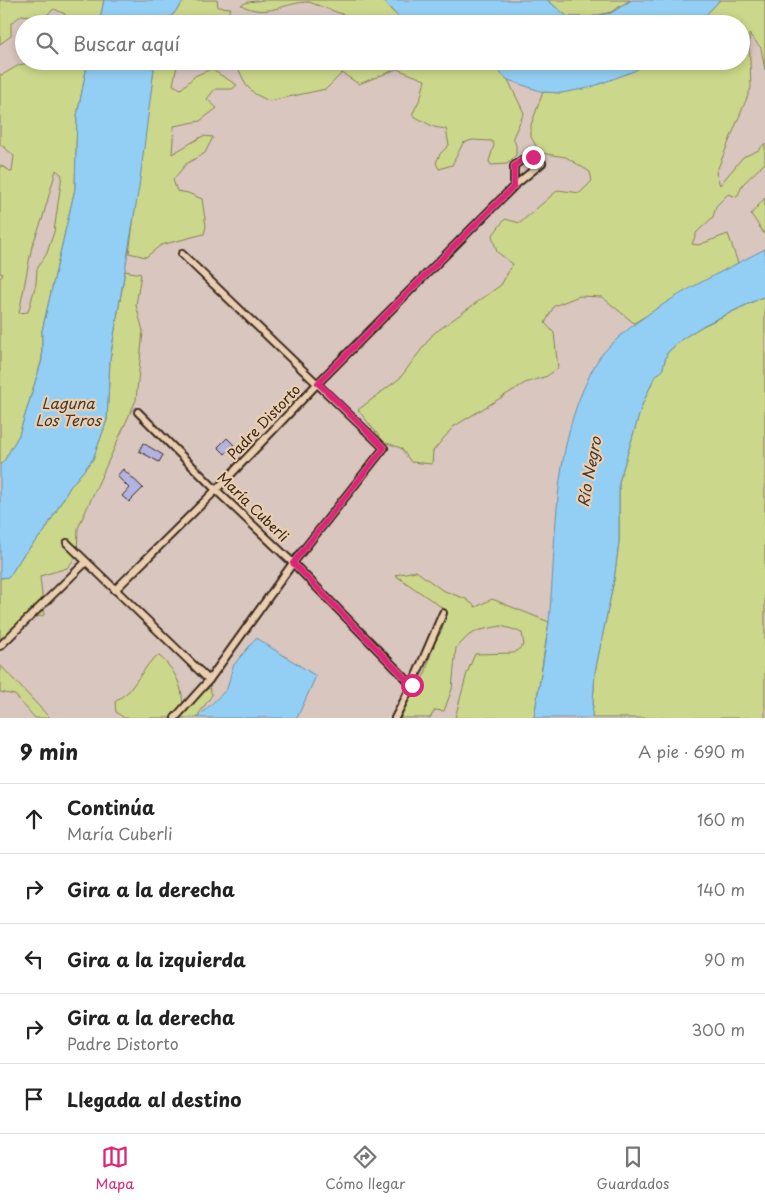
<!DOCTYPE html>
<html lang="es">
<meta charset="utf-8">
<style>
:root{--surface:#fff;--page:#f2f2f2;--text:#222;--muted:#767676;--line:#e0e0e0;--accent:#db2777}
body{margin:0;font-family:"Playpen Sans",sans-serif;background:var(--page);color:var(--text)}
.stop{position:absolute;width:15px;height:15px;margin:-11px;border:4px solid #db2777;border-radius:50%;background:#fff}
.stop.end{background:#db2777;border-color:#fff;box-shadow:0 1px 5px #0008}
.list{margin:0;padding:0;list-style:none}
h2{display:flex;justify-content:space-between;align-items:center;height:65px;margin:0;padding:0 20px;font-size:21px}
h2 small{font-size:16px;font-weight:400;color:var(--muted)}
.list li{display:grid;grid-template-columns:32px 1fr auto;gap:15px;align-items:center;box-sizing:border-box;height:70px;padding:0 20px;border-top:1px solid var(--line)}
.list b{display:block;font-size:19px;white-space:nowrap}
.list p{margin:0;font-size:16px;white-space:nowrap;color:var(--muted)}
.list em{font-size:16px;font-style:normal;color:var(--muted)}
.icon{flex:none;width:28px;height:28px;fill:none;stroke:currentColor;stroke-width:2;stroke-linecap:round;stroke-linejoin:round}
.map{position:relative;flex:none;width:765px;height:718px;overflow:hidden}
.search{position:absolute;background:var(--surface);box-shadow:0 2px 8px #0003;left:15px;right:15px;top:15px;height:55px;display:flex;align-items:center;gap:12px;box-sizing:border-box;padding:0 18px;border-radius:28px;color:var(--muted);font-size:19px}
.sheet{height:415px;background:var(--surface)}
nav{display:flex;justify-content:space-around;align-items:center;box-sizing:border-box;height:70px;border-top:1px solid var(--line);background:var(--surface);font-size:14px;color:var(--muted)}
nav a{display:grid;justify-items:center;gap:2px}
nav .on{color:var(--accent)}
.map>svg:first-child{display:block}
</style>
<div class="map">
<svg width="765" height="718" viewBox="0 0 765 718">
<rect width="100%" height="100%" fill="#d8c6bf"/>
<filter id="ink" filterUnits="userSpaceOnUse"><feTurbulence type="fractalNoise" baseFrequency=".02" numOctaves="2"/><feDisplacementMap in="SourceGraphic" scale="10" xChannelSelector="R" yChannelSelector="G"/><feConvolveMatrix kernelMatrix="1 2 1 2 8 2 1 2 1" color-interpolation-filters="sRGB"/></filter>
<g filter="url(#ink)">
<g fill="#cbd78a" stroke="#838054" fill-rule="evenodd">
<path d="M0,0H104L99,24H65V14L54,9L43,18L22,15L11,23V36L0,44Z"/>
<path d="M185,0H217L218,7L231,8C220,30 185,24 165,24Z"/>
<path d="M263,0H383L392,11L409,24H369L309,2C284,2 267,19 241,5L248,2Z"/>
<path d="M547,0H630L611,12L590,17H568Z"/>
<path d="M720,0H765V70L761,48L749,34L751,88L716,173L720,185L743,157L759,150L765,143V163L743,184L737,197L728,194L716,206L713,217L697,232L692,244L698,245L728,234L738,263L694,287L634,323L602,297L579,296L554,306L545,323L554,333L558,368L547,376L525,383L453,427L433,451L432,464L411,462L401,448L384,442L358,410L400,378L433,334L501,285L513,264L497,252L492,236L505,219L520,223L558,190L580,193L592,181L590,172L566,157L540,153L531,137V125L543,92L561,93L634,71L649,61H741V24H697Z"/>
<path d="M460,18L464,24H428Z"/>
<path d="M37,61H88L77,116L75,189L42,331V359L19,435L4,461L0,465V278L3,274L0,273V165L12,172L14,156L4,147L0,145V74L2,75L19,65ZM56,170L62,175L54,232L47,253L37,269L36,284L28,312L19,313L32,246L42,220Z"/>
<path d="M155,61H178L173,85L181,89L195,76L211,69L237,85L232,89H215L207,99L217,108L200,121L174,126L172,154L203,136L213,137L205,153L186,164L173,180L177,191L188,193L202,199L206,226L204,234L161,245L146,257L129,253Z"/>
<path d="M245,61H487L508,80L524,113L513,137L516,145V155L507,164L491,165L489,161L494,145L492,141L472,140L463,143L452,165L439,169L436,163L440,154L449,145L446,129L434,127L412,115L421,97L425,80L397,69L359,84L342,73L326,89L269,101L255,94L246,85L237,66Z"/>
<path d="M765,198V235L751,214Z"/>
<path d="M125,271L141,274L136,305L143,331L136,400L78,528L77,556L67,568L40,576L44,615L23,621L14,630L0,639V578L9,577L23,555L44,532L70,487L93,459L107,420L110,359Z"/>
<path d="M765,296V718H592L595,672L614,580L619,542V482L642,405L655,376L662,371L667,353L682,339L701,327Z"/>
<path d="M416,571L442,590L466,599L476,607L492,599L549,622L534,718H455L467,673L475,654L514,653L524,645L522,633L512,629L501,626L480,630L469,635L456,648L452,689L444,711L435,710L430,718H394L400,707L416,692L426,671L433,646L441,632L447,611L395,575Z"/>
<path d="M158,655C170,664 180,680 182,695C183,701 182,708 183,715L202,692L210,688L212,695L196,718H124L116,712L115,702L129,691L150,662Z"/>
<path d="M0,665L50,718H35L15,695L0,692Z"/>
</g>
<g fill="#93cff4" stroke="#708d9e">
<path d="M104,0H185L165,24H99Z"/>
<path d="M383,0H547L568,17H590L611,13L632,0H720L697,24H464L460,18C447,20 421,28 409,24C399,20 390,8 383,0Z"/>
<path d="M88,61H155L139,187L110,359L107,420L93,459L70,487L44,532L23,555L9,577L0,578V465L4,461L19,435L42,360V331L75,189L77,116Z"/>
<path d="M487,61H649L634,71L589,88L561,93L543,92L508,80Z"/>
<path d="M765,249V296L704,325L682,339L667,353L662,371L655,376L642,405L619,482V542L614,580L595,672L592,718H534C539,686 545,653 549,621C557,541 552,452 588,379C592,370 597,360 603,353C645,307 710,278 765,249Z"/>
<path d="M256,638L316,676L297,718H197L227,689L233,666Z"/>
</g>
<g fill="#b2b2e3" stroke="#3b2a1e">
<path d="M227,438L234,445L225,454L218,447Z"/>
<path d="M143,443L163,455L159,462L139,451Z"/>
<path d="M123,469L143,488L129,502L122,496L129,488L117,476Z"/>
</g>
<g fill="none" stroke-linecap="round" stroke-linejoin="round">
<g stroke="#3b2a1e" stroke-width="10">
<g id="street">
<path d="M138,412L216,490L293,563L412,685"/>
<path d="M67,543L209,680"/>
<path d="M115,590L216,490L318,383L514,186L542,163C529,155 525,156 514,166V186"/>
<path d="M0,646L86,562"/>
<path d="M175,718L209,680L293,563L384,448L182,254"/>
<path d="M395,718L412,685L443,613"/>
</g>
</g>
<use href="#street" stroke="#e9ceb0" stroke-width="6"/>
</g>
</g>
<g fill="none" stroke-linecap="round" stroke-linejoin="round" filter="url(#ink)">
<path stroke="#db2777" stroke-width="6" d="M412,685L293,563L384,448L318,383L514,186V166L523,159L533,157"/>
</g>
<g text-anchor="middle" stroke-width="4.5" stroke-linejoin="round" paint-order="stroke">
<g font-size="14" fill="#3b2a1e" stroke="#e9ceb0">
<text transform="translate(264 422) rotate(-46)" y="5">Padre Distorto</text>
<text transform="translate(253 507) rotate(44)" y="5">María Cuberli</text>
</g>
<g font-size="15" font-style="italic" fill="#443a33" stroke="#e9ceb0">
<text x="68" y="409">Laguna<tspan x="68" dy="17">Los Teros</tspan></text>
<text transform="translate(590 472) rotate(-79)" y="5">Río Negro</text>
</g>
</g>
</svg>
<div class="stop" style="left:412px;top:685px"></div>
<div class="stop end" style="left:533px;top:157px"></div>
<div class="search"><svg class="icon" aria-label="search" viewBox="0 0 24 24"><circle cx="10" cy="10" r="6"/><path d="M15 15l6 6"/></svg>Buscar aquí</div>
</div>
<section class="sheet">
<h2>9 min<small>A pie · 690 m</small></h2>
<ul class="list">
<li><svg class="icon" aria-label="ahead" viewBox="0 0 24 24"><path d="M12 20V5M6 11l6-6 6 6"/></svg><div><b>Continúa</b><p>María Cuberli</p></div><em>160 m</em></li>
<li><svg class="icon" aria-label="right" viewBox="0 0 24 24"><path d="M7 20v-9h11M14 6l5 5-5 5"/></svg><div><b>Gira a la derecha</b></div><em>140 m</em></li>
<li><svg class="icon" aria-label="left" viewBox="0 0 24 24"><path d="M17 20v-9H6M10 6l-5 5 5 5"/></svg><div><b>Gira a la izquierda</b></div><em>90 m</em></li>
<li><svg class="icon" aria-label="right" viewBox="0 0 24 24"><path d="M7 20v-9h11M14 6l5 5-5 5"/></svg><div><b>Gira a la derecha</b><p>Padre Distorto</p></div><em>300 m</em></li>
<li><svg class="icon" aria-label="arrive" viewBox="0 0 24 24"><path d="M6 21V4h12l-3 4 3 4H6"/></svg><div><b>Llegada al destino</b></div></li>
</ul>
</section>
<nav>
<a class="on"><svg class="icon" aria-label="map" viewBox="0 0 24 24"><path d="M3 6l6-2 6 2 6-2v14l-6 2-6-2-6 2zM9 4v14M15 6v14"/></svg>Mapa</a>
<a><svg class="icon" aria-label="directions" viewBox="0 0 24 24"><path d="M12 3l9 9-9 9-9-9zM9 14v-3h6M13 9l2 2-2 2"/></svg>Cómo llegar</a>
<a><svg class="icon" aria-label="saved" viewBox="0 0 24 24"><path d="M7 4h10v16l-5-4-5 4z"/></svg>Guardados</a>
</nav>
